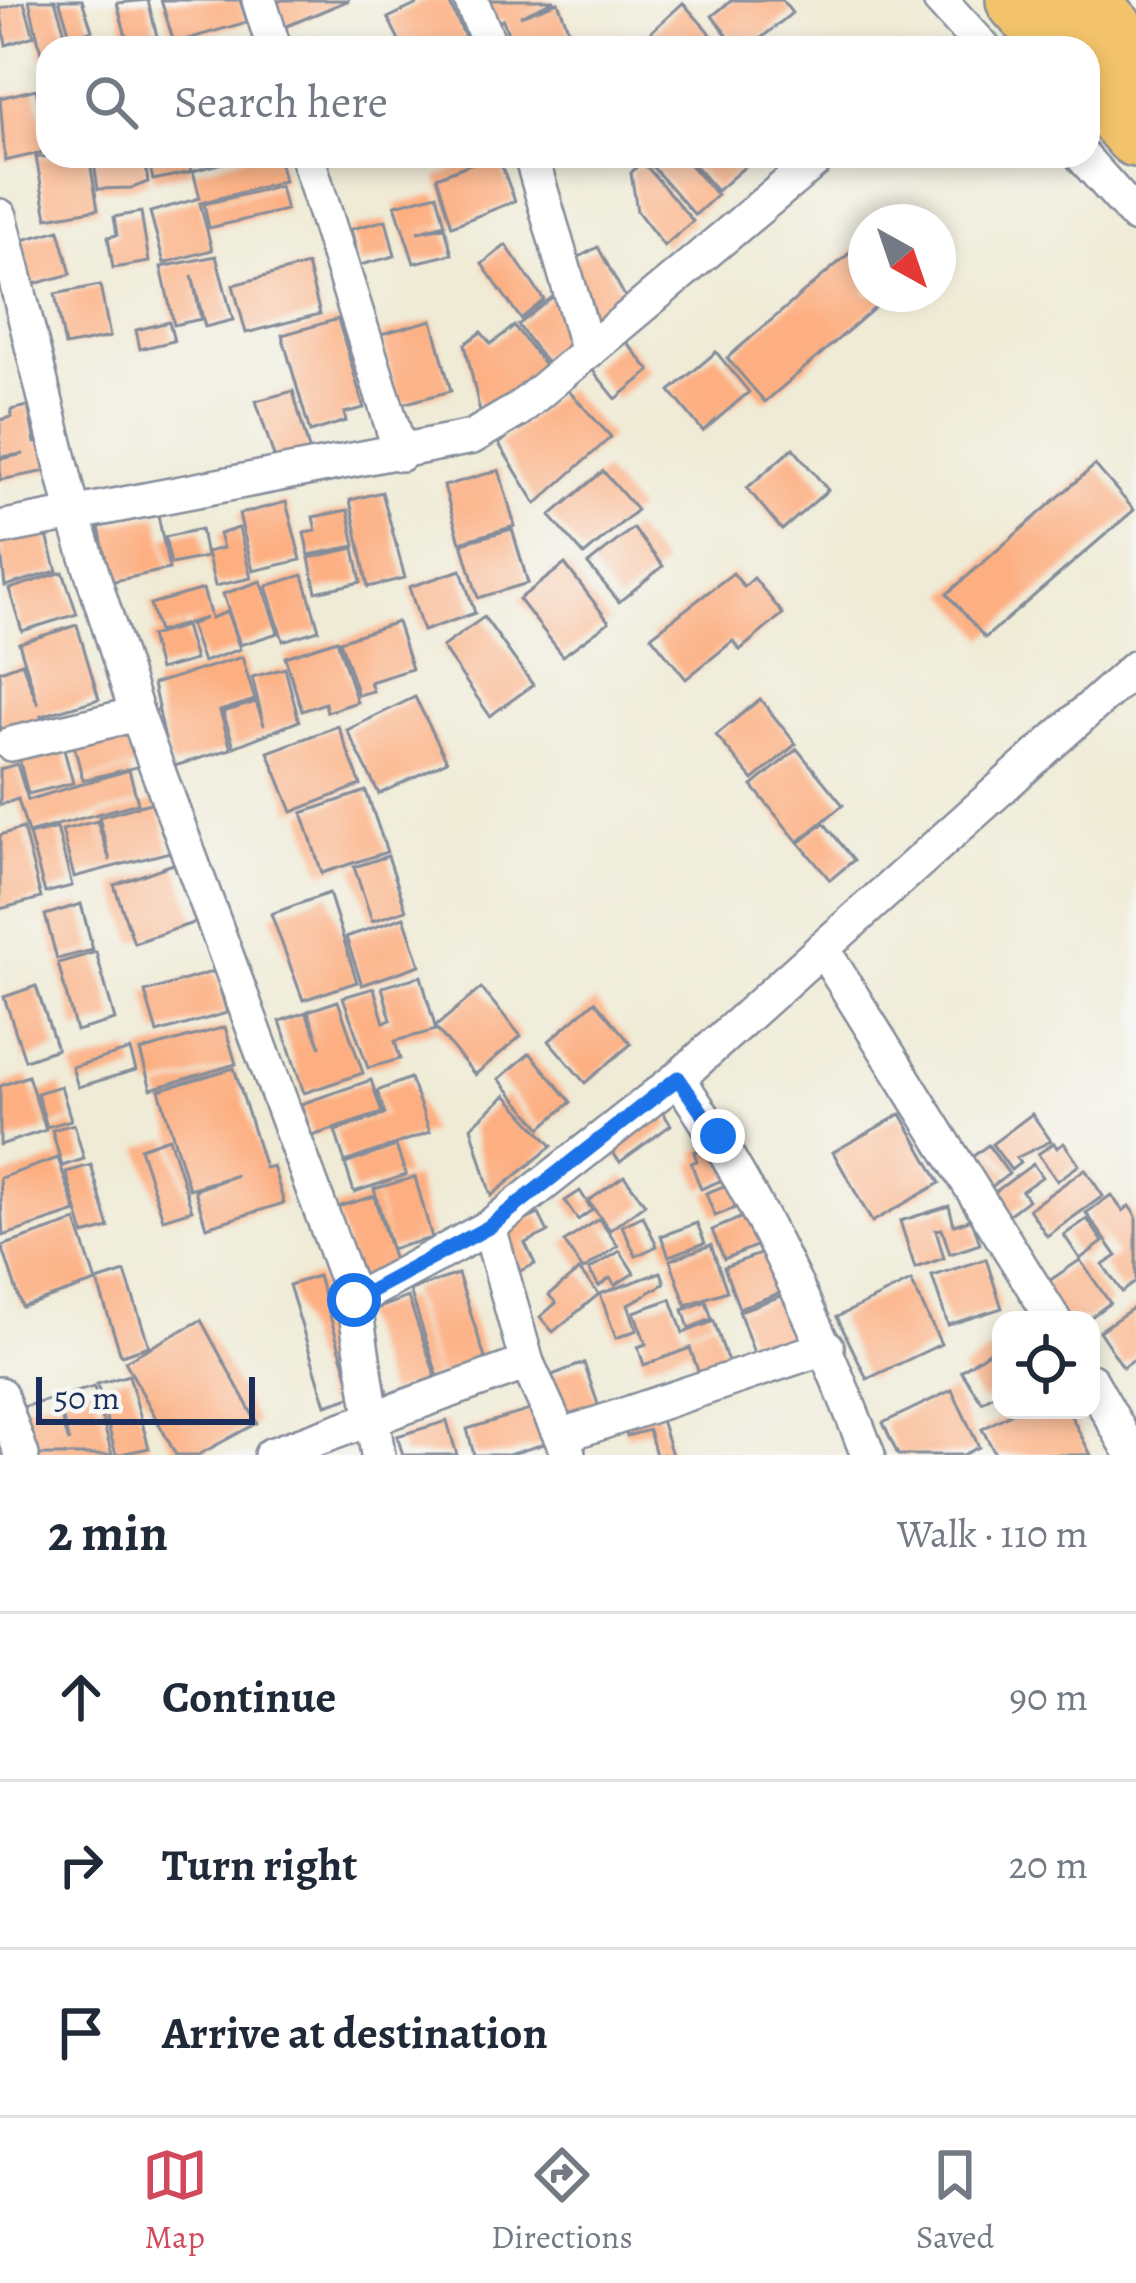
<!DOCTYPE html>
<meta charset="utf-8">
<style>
:root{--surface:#fff;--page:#f6f6f7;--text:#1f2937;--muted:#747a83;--line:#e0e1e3;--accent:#d1495b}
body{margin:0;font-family:Alegreya,serif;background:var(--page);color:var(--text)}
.controls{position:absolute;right:36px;bottom:36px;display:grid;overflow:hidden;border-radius:24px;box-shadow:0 6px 18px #0003}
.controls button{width:108px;height:108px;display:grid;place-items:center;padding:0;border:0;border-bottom:3px solid var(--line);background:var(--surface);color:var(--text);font:60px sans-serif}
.compass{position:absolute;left:848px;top:204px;width:108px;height:108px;border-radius:50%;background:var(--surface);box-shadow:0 6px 18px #0003;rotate:140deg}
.scale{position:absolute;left:36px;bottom:30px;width:219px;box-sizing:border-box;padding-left:12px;border:6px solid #1b2f5e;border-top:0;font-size:33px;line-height:42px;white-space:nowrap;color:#1b2f5e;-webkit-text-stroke:9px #f6f6f2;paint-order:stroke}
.stop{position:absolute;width:36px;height:36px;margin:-27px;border:9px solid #1a73e8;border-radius:50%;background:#fff}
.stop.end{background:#1a73e8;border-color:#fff;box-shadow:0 3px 12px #0008}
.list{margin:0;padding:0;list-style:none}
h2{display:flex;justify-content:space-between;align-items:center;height:156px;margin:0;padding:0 48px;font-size:51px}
h2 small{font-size:39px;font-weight:400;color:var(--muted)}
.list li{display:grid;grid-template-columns:78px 1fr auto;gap:36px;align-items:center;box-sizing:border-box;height:168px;padding:0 48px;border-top:3px solid var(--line)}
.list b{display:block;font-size:45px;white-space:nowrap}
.list em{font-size:39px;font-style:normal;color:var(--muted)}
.icon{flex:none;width:66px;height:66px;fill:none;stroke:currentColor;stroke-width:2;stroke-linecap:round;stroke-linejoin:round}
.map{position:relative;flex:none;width:1136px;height:1455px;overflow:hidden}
.search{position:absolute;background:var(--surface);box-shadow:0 6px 18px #0003;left:36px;right:36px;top:36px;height:132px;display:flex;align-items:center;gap:30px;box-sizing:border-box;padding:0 42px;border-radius:36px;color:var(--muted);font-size:45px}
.sheet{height:660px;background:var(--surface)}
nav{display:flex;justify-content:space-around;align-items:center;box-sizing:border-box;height:168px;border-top:3px solid var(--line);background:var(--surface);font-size:33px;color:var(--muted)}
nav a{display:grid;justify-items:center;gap:6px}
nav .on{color:var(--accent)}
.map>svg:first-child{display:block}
</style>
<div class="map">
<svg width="1136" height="1455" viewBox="0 0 1136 1455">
<rect width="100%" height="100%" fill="#f6f6f2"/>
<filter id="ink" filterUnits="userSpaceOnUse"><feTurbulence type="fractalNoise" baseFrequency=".00833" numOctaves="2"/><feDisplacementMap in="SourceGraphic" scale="24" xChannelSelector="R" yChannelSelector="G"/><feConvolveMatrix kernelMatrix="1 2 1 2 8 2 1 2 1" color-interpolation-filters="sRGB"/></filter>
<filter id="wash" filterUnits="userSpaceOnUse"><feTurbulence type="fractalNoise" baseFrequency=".004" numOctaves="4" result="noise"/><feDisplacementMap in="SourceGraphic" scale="48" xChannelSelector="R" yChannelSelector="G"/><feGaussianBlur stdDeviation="2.7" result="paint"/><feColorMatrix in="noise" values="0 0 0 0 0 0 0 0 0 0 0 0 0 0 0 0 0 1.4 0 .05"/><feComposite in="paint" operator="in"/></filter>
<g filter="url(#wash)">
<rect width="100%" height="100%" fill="#efebd6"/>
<g id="blocks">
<g fill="#fdaf81">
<path d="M29,0H55L67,39L71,37L59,0H82L92,30L76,36L91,32L96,48H48V55L42,57Z"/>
<path d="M148,0L157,37L128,44L117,3Z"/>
<path d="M161,0H240L247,22L174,43Z"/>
<path d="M282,0H349L285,27L275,3Z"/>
<path d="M426,0H448L467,41L452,48H403L388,18Z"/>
<path d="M476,0H555L520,16L558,2L571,36L538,48H513L503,20L486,27Z"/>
<path d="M732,0H782L792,13L749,48H737L712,16Z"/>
<path d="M24,2L34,36L6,45L0,9Z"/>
<path d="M683,3L723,48H664L651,32Z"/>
<path d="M36,89L48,151L5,161L0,98Z"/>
<path d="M89,156L98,209L47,218L36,157Z"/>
<path d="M93,156H144L148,182L132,188L98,189Z"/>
<path d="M188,156L191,172L153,180L148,158Z"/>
<path d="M248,156H278L284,181L200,203L212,250L164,263L150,212L200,198L193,171Z"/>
<path d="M490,156H498L515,201L452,226L437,177Z"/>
<path d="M643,156H682L717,195L695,215Z"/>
<path d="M686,156H757L717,191Z"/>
<path d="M642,161L693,221L664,246L637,211L631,173Z"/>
<path d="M280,186L286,210L209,228L204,204Z"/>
<path d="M437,194L445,224L417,232L445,227L452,254L414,263L395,205Z"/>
<path d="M141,212L149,262L113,268L108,237L117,235L114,217Z"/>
<path d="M386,220L395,256L360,265L351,229Z"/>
<path d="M59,230L71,274L31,285L19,241Z"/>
<path d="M866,239V294H891L765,402L727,358Z"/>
<path d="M506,245L544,300L521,319L482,264Z"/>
<path d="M598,247L630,306L591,341L566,264Z"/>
<path d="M216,256L233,320L205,327L192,275L201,319L174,325L161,267Z"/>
<path d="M307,265L320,314L246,333L233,285Z"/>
<path d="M100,285L110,337L65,346L55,294Z"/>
<path d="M556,294L575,353L553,372L518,325Z"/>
<path d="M338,319L364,408L344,413L346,421L310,432L282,335Z"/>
<path d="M432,320L451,391L399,405L381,334Z"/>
<path d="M169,322L174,341L140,349L136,330Z"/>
<path d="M514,326L552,374L483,426L465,344L481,332L491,344Z"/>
<path d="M624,339L650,371L616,399L590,367Z"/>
<path d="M716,352L749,392L703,431L670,391Z"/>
<path d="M566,388L611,437L536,504L499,444Z"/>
<path d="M293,391L311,457L277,466L256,401Z"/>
<path d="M28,406L35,443L47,440L52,470L0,480V459L24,454L0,457V420L12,417L11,410Z"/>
<path d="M793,448L828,490L782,530L747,488Z"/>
<path d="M1095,465L1134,510L985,638L947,594Z"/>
<path d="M499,470L515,526L460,542L444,486Z"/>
<path d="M603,471L637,510L584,555L550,516Z"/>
<path d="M382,492L405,578L368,587L350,500Z"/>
<path d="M286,502L301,560L253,571L239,514Z"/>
<path d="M348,510L355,546L309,555L304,533L316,531L313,517Z"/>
<path d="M158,515L169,569L110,582L99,527Z"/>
<path d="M239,528L251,578L215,586L207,552L223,548L219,534Z"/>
<path d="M633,528L663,566L619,602L588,564Z"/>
<path d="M45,529L57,571L5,586L0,542Z"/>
<path d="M201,529L206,557L171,564L165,537Z"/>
<path d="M512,529L528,583L478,598L462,543Z"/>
<path d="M354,548L361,582L316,592L309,558Z"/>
<path d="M565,564L609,622L563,656L519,599Z"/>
<path d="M461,570L475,613L423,631L409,587Z"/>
<path d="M63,572L77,614L22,631L9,589Z"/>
<path d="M733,573L744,587L754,578L783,614L740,650L733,641L686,679L651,636Z"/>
<path d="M303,575L319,630L283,641L266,586Z"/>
<path d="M261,581L278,633L240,645L223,594Z"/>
<path d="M203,589L211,618L227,612L240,649L203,662L190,625L206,618L158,632L150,604Z"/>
<path d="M484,617L533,685L490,716L442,647Z"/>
<path d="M397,622L412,669L370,682L373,691L358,695L340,641Z"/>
<path d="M77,625L99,699L41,716L43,724L0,740V671L22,663L38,705L19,643Z"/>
<path d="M185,626L195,660L159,670L150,636Z"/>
<path d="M337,640L357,702L327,712L325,703L302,711L285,657Z"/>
<path d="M242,657L255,700L220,711L231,749L171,767L153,684Z"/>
<path d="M285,668L299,721L234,747L223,712L256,702L264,725L252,677Z"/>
<path d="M415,697L447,761L379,794L347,730Z"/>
<path d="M760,699L796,744L753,780L716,735Z"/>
<path d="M129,719L149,764L83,780L71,734Z"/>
<path d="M338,726L361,785L292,812L268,752Z"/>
<path d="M62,742L73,783L28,794L18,754Z"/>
<path d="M797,749L843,805L798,842L752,786Z"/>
<path d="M17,764L28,800L129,770L138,803L28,833L18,799L0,805V769Z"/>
<path d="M366,791L387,852L322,873L302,813Z"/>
<path d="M157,801L170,852L74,877L62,830L97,821L110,861L99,817Z"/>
<path d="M824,823L854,860L830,880L799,843Z"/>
<path d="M23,828L41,898L0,909V835Z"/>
<path d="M57,828L72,886L45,893L29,835Z"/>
<path d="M388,856L406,910L372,921L354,867Z"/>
<path d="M176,863L196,922L134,943L114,885Z"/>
<path d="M329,893L357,982L303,1000L271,914Z"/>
<path d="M81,904L93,950L57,959L45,915Z"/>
<path d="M404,917L420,965L362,985L346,937Z"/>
<path d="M96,952L115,1020L76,1031L58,963Z"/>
<path d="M215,971L227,1013L157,1033L145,992Z"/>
<path d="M421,976L436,1030L395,1041L400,1059L368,1068L343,997L374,988L384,1023L391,1020L382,987Z"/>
<path d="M36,986L57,1049L25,1060L4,997Z"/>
<path d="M481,988L521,1036L475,1075L435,1027Z"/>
<path d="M338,1001L363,1073L304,1093L280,1021L306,1012L321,1047L308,1011Z"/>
<path d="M595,1001L631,1044L585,1083L549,1041Z"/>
<path d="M225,1027L236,1064L151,1089L140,1051Z"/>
<path d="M130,1050L136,1070L78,1087L72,1067Z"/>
<path d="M530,1053L571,1102L541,1128L499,1079Z"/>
<path d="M234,1068L265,1168L273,1166L284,1203L206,1227L195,1190L237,1175L189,1189L159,1090Z"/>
<path d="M28,1076L46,1130L0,1145V1086Z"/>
<path d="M410,1078L430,1132L345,1162L335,1131L385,1114L377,1091Z"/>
<path d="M371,1080L382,1113L312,1136L301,1104Z"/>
<path d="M61,1086L71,1120L47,1127L37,1093Z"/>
<path d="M506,1095L552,1146L491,1196L471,1127Z"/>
<path d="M658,1106L671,1125L620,1162L606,1144Z"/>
<path d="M901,1114L940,1183L872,1222L833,1152Z"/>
<path d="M1032,1114L1051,1141L1016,1158L1020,1163L1011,1170L992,1144Z"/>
<path d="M74,1124L84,1159L62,1166L52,1130Z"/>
<path d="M169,1138L192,1210L163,1219L140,1148Z"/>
<path d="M1054,1143L1057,1148L1064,1143L1079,1165L1057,1181L1038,1154Z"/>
<path d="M713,1144L734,1175L701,1189L691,1163L697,1161L694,1152Z"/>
<path d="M988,1145L1009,1174L982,1194L961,1165Z"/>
<path d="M396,1146L406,1175L354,1192L345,1164Z"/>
<path d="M58,1158L76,1212L3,1236L0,1178Z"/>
<path d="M1033,1164L1042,1177L1022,1191L1028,1200L1000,1221L984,1200Z"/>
<path d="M91,1165L109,1228L84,1235L66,1172Z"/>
<path d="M1085,1169L1103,1196L1047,1236L1029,1209Z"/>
<path d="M624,1176L645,1204L610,1230L588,1201Z"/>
<path d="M415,1177L432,1238L391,1249L374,1189Z"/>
<path d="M739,1180L748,1203L715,1216L706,1193Z"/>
<path d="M580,1191L592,1210L578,1220L565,1201Z"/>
<path d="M1111,1195L1123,1211L1129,1206L1136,1216V1282L1122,1292L1103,1265L1117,1256L1086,1213Z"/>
<path d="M374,1196L396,1268L357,1280L334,1208Z"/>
<path d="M949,1206L954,1225L972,1219L980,1244L950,1254L942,1229L936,1230L944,1258L915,1268L900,1221Z"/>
<path d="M754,1212L766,1242L724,1259L712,1230Z"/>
<path d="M539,1214L548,1232L525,1243L535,1264L520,1271L501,1232Z"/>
<path d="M643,1216L657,1246L636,1256L622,1226Z"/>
<path d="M599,1219L618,1246L583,1270L564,1242Z"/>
<path d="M1087,1219L1103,1242L1080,1259L1064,1235Z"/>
<path d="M76,1221L96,1282L22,1307L2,1246Z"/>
<path d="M697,1223L705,1243L669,1256L661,1236Z"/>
<path d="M711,1245L727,1291L686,1305L670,1260Z"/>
<path d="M774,1249L788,1290L739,1308L724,1267Z"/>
<path d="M620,1251L634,1273L615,1285L610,1278L599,1286L589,1270Z"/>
<path d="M986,1259L1002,1308L948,1325L932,1276Z"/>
<path d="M1080,1260L1110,1303L1087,1320H1063L1040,1287Z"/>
<path d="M579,1270L599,1294L553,1332L540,1317L556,1303L549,1295Z"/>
<path d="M125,1272L149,1346L121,1355L97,1281Z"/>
<path d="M661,1272L665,1283L628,1305L637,1330L616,1338L600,1294Z"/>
<path d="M458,1274L486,1361L438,1377L410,1290Z"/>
<path d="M318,1276L354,1396L326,1405L289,1285Z"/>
<path d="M911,1281L941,1344L867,1379L837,1317Z"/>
<path d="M787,1294L805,1344L757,1362L739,1311Z"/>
<path d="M408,1297L436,1377L388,1394L360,1315Z"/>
<path d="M671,1299L683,1333L714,1321L731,1371L702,1382L690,1348L644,1365L638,1347L646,1344L634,1312Z"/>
<path d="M706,1301L712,1319L689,1328L683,1310Z"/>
<path d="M1136,1306V1358L1123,1367L1099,1331Z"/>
<path d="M201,1320L257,1423L198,1455H176L125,1361Z"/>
<path d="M1001,1343V1390L982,1402L961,1371Z"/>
<path d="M584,1363L603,1419L571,1431L552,1375Z"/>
<path d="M129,1375L149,1448L116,1455L97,1384Z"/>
<path d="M94,1387L112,1455H27L15,1409L55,1398L69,1442L57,1397Z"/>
<path d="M952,1390L979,1447L963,1455H898L883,1423Z"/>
<path d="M543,1406L554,1441L508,1455H474L467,1429Z"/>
<path d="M657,1409L663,1426L672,1455H656L649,1430L627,1436L622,1419Z"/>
<path d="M1018,1410H1068L1091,1455H996L982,1429Z"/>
<path d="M447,1421L457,1455H403L397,1436Z"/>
</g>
</g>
</g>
<g filter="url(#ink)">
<use href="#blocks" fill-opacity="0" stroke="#858d9a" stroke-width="3"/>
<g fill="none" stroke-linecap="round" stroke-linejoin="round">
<g stroke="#858d9a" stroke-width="38">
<g id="street">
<path d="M259,0L274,48"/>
<path d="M471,0L491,48"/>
<path d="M940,0L984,48"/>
<path d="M307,156L401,454"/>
<path d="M531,156L588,352"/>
<path d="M1082,156L1136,216"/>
<path d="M0,216L74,516L137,714L354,1300L378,1455"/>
<path d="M0,528L472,437L518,410L821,156"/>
<path d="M11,744L137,714"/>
<path d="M822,948L1054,1320"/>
<path d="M678,1078C757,1194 818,1324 868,1455"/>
<path d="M489,1227L527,1363L568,1453"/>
<path d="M354,1300L489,1227L678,1078L1136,667"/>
<path d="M1091,1381L1133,1455"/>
<path d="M0,1394L22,1455"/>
<path d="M564,1435L827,1347"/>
<path d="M271,1455L527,1363"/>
</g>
</g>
<g stroke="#858d9a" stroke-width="68">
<g id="highway">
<path d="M1018,0L1060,48"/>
<path d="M1085,0L1136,57"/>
<path d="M1088,80L1136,135"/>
</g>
</g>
<use href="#street" stroke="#fff" stroke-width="33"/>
<use href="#highway" stroke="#f2c36a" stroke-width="63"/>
</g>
</g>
<g fill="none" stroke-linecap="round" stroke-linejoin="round" filter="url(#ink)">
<path stroke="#1a73e8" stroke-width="15" d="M354,1300L489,1227L678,1078L718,1136"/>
</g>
</svg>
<div class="controls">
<button><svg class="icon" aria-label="locate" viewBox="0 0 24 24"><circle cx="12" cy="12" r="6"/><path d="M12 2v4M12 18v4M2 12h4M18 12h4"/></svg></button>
</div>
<svg class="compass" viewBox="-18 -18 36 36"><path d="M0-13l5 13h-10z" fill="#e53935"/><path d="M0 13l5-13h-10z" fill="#747a83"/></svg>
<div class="scale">50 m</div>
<div class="stop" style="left:354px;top:1300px"></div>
<div class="stop end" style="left:718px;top:1136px"></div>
<div class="search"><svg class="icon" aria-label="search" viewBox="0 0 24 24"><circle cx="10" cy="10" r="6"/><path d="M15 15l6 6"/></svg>Search here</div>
</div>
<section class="sheet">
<h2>2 min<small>Walk · 110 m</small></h2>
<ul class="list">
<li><svg class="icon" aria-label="ahead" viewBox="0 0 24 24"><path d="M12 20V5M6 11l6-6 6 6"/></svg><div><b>Continue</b></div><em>90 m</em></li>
<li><svg class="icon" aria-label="right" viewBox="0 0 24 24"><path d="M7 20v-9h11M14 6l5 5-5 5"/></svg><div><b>Turn right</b></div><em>20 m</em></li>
<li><svg class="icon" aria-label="arrive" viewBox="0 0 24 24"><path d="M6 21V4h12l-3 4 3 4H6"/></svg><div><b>Arrive at destination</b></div></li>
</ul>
</section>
<nav>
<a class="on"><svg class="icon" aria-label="map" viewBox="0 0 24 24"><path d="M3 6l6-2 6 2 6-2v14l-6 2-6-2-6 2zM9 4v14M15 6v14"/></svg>Map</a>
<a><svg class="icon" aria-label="directions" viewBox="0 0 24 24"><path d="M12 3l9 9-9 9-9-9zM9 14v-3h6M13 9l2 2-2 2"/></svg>Directions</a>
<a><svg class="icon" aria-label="saved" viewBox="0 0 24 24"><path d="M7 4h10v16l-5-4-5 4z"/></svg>Saved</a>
</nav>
